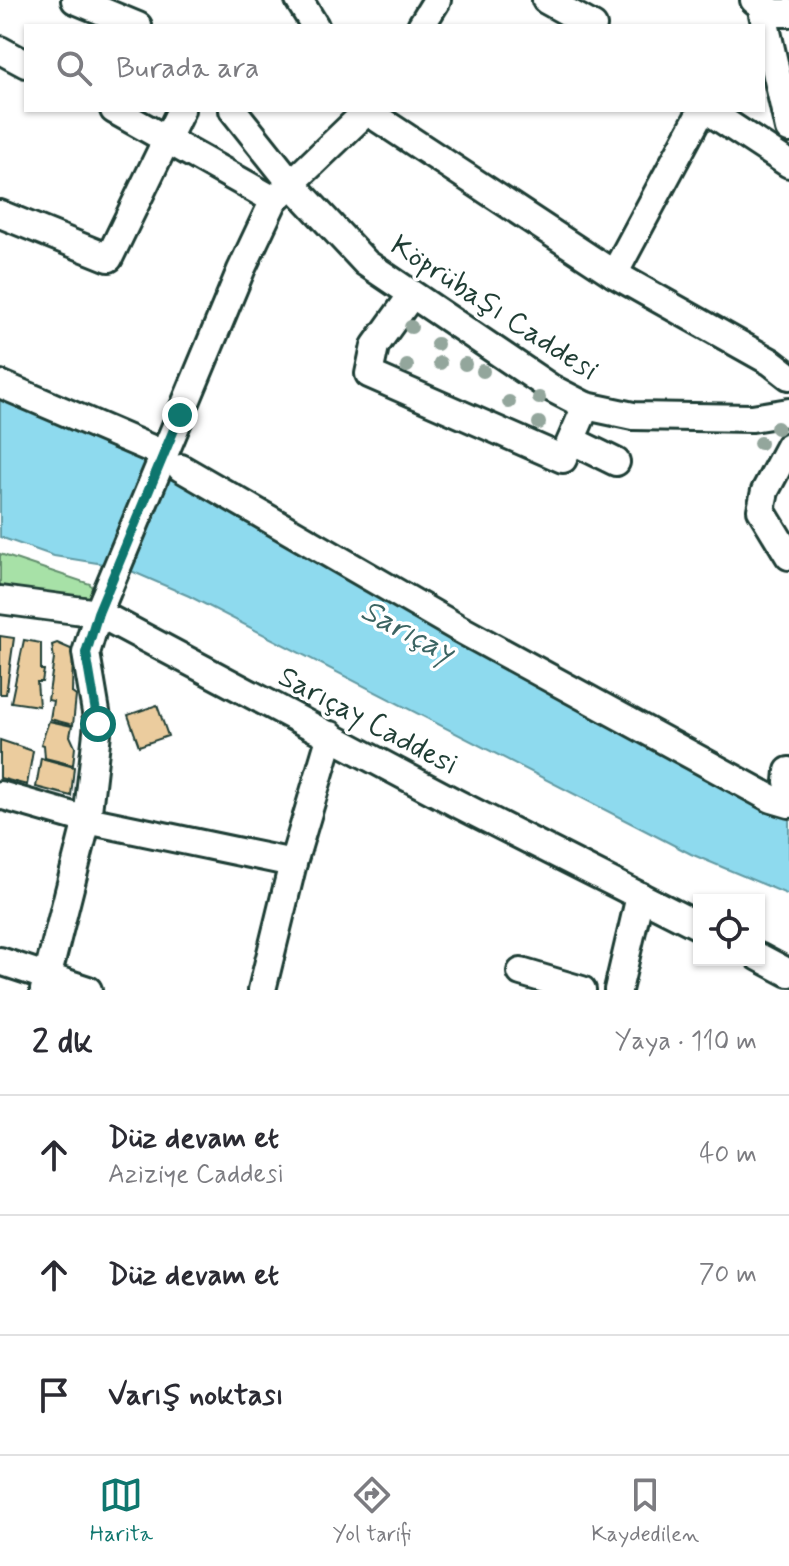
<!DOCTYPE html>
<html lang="tr">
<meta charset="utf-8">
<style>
:root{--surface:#fff;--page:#f7f7f7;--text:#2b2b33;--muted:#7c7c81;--line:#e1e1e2;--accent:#0f766e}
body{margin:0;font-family:Mynerve,sans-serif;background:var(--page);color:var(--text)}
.controls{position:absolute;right:24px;bottom:24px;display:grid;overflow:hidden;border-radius:0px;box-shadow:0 2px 6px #0004}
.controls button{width:72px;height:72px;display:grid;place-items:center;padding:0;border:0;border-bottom:2px solid var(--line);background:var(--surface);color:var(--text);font:40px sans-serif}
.stop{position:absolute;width:24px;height:24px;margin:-18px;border:6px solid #0f766e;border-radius:50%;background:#fff}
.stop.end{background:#0f766e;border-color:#fff;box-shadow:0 2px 8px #0008}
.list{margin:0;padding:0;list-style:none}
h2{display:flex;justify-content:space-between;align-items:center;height:104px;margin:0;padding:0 32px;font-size:34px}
h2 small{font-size:26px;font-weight:400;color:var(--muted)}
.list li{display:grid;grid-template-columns:52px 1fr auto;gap:24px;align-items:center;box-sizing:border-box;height:120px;padding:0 32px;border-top:2px solid var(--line)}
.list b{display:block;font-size:30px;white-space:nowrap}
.list p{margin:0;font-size:26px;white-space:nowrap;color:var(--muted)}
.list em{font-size:26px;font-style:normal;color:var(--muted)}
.icon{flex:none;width:44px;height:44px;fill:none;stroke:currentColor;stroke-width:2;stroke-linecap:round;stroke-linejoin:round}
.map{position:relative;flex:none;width:789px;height:990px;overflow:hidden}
.search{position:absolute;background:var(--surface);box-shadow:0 2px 6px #0004;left:24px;right:24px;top:24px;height:88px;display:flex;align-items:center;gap:20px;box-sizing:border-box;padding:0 28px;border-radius:0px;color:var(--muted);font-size:30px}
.sheet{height:464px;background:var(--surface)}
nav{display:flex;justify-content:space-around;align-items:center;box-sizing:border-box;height:112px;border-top:2px solid var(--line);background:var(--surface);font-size:22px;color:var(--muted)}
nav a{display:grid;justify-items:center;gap:4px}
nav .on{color:var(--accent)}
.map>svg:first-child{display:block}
</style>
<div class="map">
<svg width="789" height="990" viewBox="0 0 789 990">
<rect width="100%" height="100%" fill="#fff"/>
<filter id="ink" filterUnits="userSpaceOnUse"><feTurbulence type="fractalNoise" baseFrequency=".0125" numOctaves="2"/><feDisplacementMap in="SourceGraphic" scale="16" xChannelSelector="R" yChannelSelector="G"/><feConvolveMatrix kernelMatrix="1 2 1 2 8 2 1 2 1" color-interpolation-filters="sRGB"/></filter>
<g filter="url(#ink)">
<path fill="#a7e1a7" stroke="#638f6e" stroke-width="2" d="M0,554L90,584L95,594L92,608L0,594Z"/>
<path fill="#8edaee" stroke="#629ba4" stroke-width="2" d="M0,391L141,454L174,477L789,809V895L691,854L189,596L122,567L54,556L0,537Z"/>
<g fill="#ebcc9e" stroke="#1f3d34" stroke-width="2">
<path d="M0,636L14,638L6,694H0Z"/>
<path d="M24,640L41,643V670H44L42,682H37L39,706L11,702Z"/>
<path d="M57,643L73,650L72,693L76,696L73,725L50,719L53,701L48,700L54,659L52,645Z"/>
<path d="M157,705L168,736L139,746L128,715Z"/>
<path d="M49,721L72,726L70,736L75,747L73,765L45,758L44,745L41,744Z"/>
<path d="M0,740L33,751L27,785L0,778Z"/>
<path d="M41,758L74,767L71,796L36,787Z"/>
</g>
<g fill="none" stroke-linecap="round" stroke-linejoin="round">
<g stroke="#1f3d34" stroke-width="32">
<g id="minor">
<path d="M75,0L138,26"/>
<path d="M299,0L315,26"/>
<path d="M546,0L593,26"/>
<path d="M754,0L774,13H789"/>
<path d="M761,5L789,129"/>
<path d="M421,26L437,0"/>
<path d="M0,50L26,64"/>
<path d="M114,110L274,200"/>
<path d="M233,110L291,183L366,263L551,388L586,406L633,416L752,418L789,412"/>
<path d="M365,110L614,274L771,362L789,376"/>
<path d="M707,110L789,164"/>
<path d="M0,214L109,258L181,110"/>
<path d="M614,274L702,110"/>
<path d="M411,296L375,346L369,374L563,459L586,406"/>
<path d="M0,384L161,453"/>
<path d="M573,441L616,462"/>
<path d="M789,446L765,491L761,510L789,556"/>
<path d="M181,468L458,628L772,799L789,804"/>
<path d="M0,600L98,613L456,803L699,926"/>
<path d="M788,782L789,771"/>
<path d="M0,795L87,820L293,863"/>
<path d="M759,957L789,973"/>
<path d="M0,961L88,990"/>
<path d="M521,972L582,990"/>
<path d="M44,990L87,820L98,724L86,653L98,613L241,270L274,200L368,110"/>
<path d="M262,990L293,863L331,735"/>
<path d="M618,990L640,896"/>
</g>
</g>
<use href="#minor" stroke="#fff" stroke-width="26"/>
</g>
<g fill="#93a69c">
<circle cx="411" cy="327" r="7"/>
<circle cx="437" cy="344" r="7"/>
<circle cx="440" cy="363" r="7"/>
<circle cx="465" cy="364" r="7"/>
<circle cx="407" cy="366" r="7"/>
<circle cx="483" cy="371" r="7"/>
<circle cx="539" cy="398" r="7"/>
<circle cx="509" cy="402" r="7"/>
<circle cx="539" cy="423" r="7"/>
<circle cx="777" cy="428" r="7"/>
<circle cx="760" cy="443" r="7"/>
</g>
</g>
<g fill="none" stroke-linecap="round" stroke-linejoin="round" filter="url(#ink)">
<path stroke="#0f766e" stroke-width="10" d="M98,724L86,653L98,613L180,415"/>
</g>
<g text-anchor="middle" stroke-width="7" stroke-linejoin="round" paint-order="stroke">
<g font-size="30" fill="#1f3d34" stroke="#fff">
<text transform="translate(495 307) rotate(33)" y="10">Köprübaşı Caddesi</text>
<text transform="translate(369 720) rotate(28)" y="10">Sarıçay Caddesi</text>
</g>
<g font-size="32" font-style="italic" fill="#3b6462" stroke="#fff">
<text transform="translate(408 630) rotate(28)" y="11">Sarıçay</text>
</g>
</g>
</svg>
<div class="controls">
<button><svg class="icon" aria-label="locate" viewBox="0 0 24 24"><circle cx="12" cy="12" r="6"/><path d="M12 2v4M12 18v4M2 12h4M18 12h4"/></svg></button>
</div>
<div class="stop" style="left:98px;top:724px"></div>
<div class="stop end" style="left:180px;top:415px"></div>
<div class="search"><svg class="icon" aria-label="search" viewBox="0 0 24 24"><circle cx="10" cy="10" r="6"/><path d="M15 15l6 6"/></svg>Burada ara</div>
</div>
<section class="sheet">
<h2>2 dk<small>Yaya · 110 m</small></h2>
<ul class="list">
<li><svg class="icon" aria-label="ahead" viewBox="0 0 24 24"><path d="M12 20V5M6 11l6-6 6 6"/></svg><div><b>Düz devam et</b><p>Aziziye Caddesi</p></div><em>40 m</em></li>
<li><svg class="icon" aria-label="ahead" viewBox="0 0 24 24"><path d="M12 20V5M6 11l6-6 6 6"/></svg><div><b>Düz devam et</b></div><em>70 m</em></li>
<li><svg class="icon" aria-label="arrive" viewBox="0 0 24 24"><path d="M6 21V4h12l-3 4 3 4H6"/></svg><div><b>Varış noktası</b></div></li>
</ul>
</section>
<nav>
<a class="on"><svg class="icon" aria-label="map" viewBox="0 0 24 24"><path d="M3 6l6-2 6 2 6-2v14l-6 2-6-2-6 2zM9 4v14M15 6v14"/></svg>Harita</a>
<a><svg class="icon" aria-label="directions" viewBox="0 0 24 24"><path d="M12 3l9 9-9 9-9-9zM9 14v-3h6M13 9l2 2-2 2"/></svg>Yol tarifi</a>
<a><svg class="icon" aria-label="saved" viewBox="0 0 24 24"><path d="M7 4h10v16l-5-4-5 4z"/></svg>Kaydedilen</a>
</nav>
